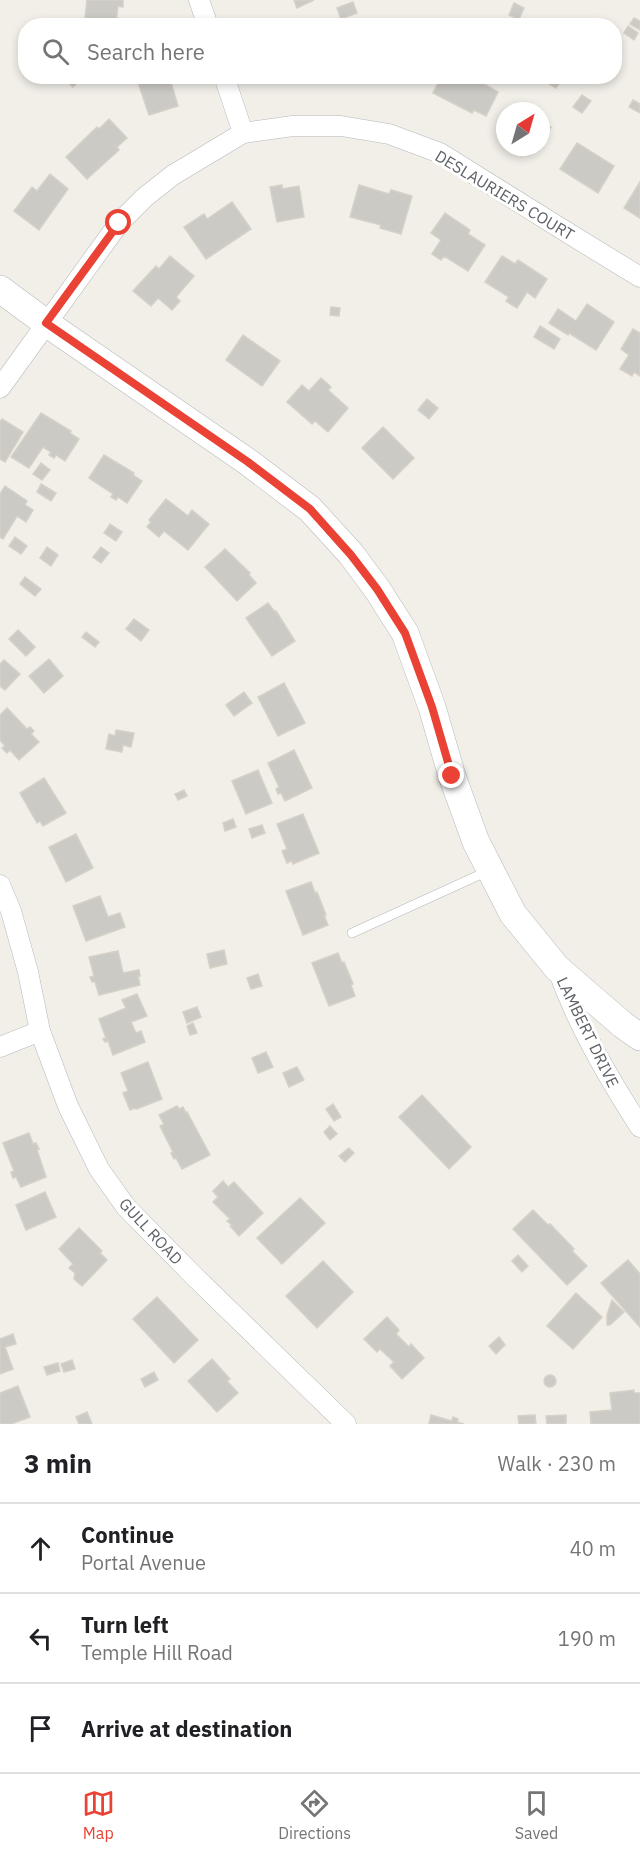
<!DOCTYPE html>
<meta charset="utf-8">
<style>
:root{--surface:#fff;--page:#f2f2f2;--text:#202124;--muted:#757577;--line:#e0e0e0;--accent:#ea4335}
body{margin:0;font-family:"IBM Plex Sans",sans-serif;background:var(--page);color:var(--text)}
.compass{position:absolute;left:496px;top:102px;width:54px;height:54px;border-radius:50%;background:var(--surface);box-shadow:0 3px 9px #0003;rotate:37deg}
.stop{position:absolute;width:18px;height:18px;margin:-14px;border:4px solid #ea4335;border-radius:50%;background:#fff}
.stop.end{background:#ea4335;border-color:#fff;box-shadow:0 2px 6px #0008}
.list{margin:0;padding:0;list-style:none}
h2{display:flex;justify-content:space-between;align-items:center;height:78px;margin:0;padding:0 24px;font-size:26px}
h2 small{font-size:20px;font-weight:400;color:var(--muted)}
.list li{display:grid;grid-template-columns:39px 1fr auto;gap:18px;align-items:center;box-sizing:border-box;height:90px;padding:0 24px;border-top:2px solid var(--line)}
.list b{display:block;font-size:22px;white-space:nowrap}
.list p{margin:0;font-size:20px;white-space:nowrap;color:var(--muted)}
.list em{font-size:20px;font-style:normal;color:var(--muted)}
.icon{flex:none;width:33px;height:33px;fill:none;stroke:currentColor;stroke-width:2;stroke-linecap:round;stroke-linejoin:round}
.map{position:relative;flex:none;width:640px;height:1424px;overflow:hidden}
.search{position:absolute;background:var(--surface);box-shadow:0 3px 9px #0003;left:18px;right:18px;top:18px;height:66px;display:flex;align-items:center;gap:15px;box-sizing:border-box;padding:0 21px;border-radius:24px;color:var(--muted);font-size:22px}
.sheet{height:348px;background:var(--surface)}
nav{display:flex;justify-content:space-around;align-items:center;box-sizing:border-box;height:84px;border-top:2px solid var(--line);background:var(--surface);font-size:16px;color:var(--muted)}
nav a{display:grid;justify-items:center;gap:3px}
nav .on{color:var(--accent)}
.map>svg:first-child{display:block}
</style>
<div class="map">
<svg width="640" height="1424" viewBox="0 0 640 1424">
<rect width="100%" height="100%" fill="#f1efe8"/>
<g fill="#cccac5" stroke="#d6d1c6" stroke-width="1.5">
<path d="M87,0H123V7L118,6L116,24L85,19Z"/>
<path d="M294,0H314L297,8Z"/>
<path d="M353,2L357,13L341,19L337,8Z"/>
<path d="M514,3L524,8L519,19L509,15Z"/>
<path d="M634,18L640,21V30L630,24Z"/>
<path d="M628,26L638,33L634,40L624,33Z"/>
<path d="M66,76H72L78,82L73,87L64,79Z"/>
<path d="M136,76H169L178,106L149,115Z"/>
<path d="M442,76H471L498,92L486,116L474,110L472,113L433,93Z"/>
<path d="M540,76H550L560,82L556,88L539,78Z"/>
<path d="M582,95L591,101L582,113L573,107Z"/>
<path d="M633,100L640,104V113L629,107Z"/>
<path d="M109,119L127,138L117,147L119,150L87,179L66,157L97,127L99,129Z"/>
<path d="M505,119V136L498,131Z"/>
<path d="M541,121L551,127L541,144Z"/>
<path d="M577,143L614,166L598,193L560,169Z"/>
<path d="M50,174L68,189L39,230L14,211L32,187L37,191Z"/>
<path d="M640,182V218L624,208Z"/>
<path d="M282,185V189L299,186L304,217L277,222L270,187Z"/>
<path d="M359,185L389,194L391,190L412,196L401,234L380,228L381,225L350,217Z"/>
<path d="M232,202L251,229L206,259L184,227L204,214L207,219Z"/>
<path d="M445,213L470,230L468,234L485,245L468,271L444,256L441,260L432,254L441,240L431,233Z"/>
<path d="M170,256L194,276L176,297L180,301L172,310L158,298L151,306L133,291L156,266L159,269Z"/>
<path d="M502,256L515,264L518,260L547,279L535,298L527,292L517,308L506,301L509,297L485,282Z"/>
<path d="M587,304L614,322L596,350L569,333L568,335L549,323L558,309L576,321Z"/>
<path d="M331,307L340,308L339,316L330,315Z"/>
<path d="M540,326L560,339L554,349L534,337Z"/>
<path d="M633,329L640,333V376L634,372L632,376L620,369L629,355L621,349Z"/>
<path d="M243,335L280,361L262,386L226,360Z"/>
<path d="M321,378L331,387L328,390L348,408L328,432L315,421L312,424L287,402L302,385L309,391Z"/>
<path d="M427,399L438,408L429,419L418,410Z"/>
<path d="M41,413L71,431L70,433L79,439L65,461L56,455L54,458L49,455L51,452L43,447L29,468L11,457Z"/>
<path d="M2,419L23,432L5,462L0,459V422Z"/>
<path d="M383,427L414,458L393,479L362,448Z"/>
<path d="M104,455L134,473L133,475L142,481L127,503L118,497L116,500L111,497L113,494L89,478Z"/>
<path d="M41,463L50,470L42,480L33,474Z"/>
<path d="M41,484L56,493L51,501L37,492Z"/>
<path d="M5,486L27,501L25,505L33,510L26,522L17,516L3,539L0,537V494Z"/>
<path d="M166,499L188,516L192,510L209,524L188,550L164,531L159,537L147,527L151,522L149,520Z"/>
<path d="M110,524L122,532L116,541L104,533Z"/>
<path d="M15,537L27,546L21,554L9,546Z"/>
<path d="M47,547L58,555L51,566L40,558Z"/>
<path d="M101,547L109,553L101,563L93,557Z"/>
<path d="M225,549L250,573L249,575L256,583L237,601L205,567Z"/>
<path d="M25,577L41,589L35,596L20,584Z"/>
<path d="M268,603L275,612L276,611L295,641L272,656L246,618Z"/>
<path d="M134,619L149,630L141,641L126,629Z"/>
<path d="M18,630L35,647L26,656L9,639Z"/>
<path d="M86,632L99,642L95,647L82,637Z"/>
<path d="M49,659L63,676L44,693L29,676Z"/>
<path d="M4,660L20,674L5,690L0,686V664Z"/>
<path d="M284,683L305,723L278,736L258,697Z"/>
<path d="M244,692L252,703L234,716L226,705Z"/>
<path d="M7,708L27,729L30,727L34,731L31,734L39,742L19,760L10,750L7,753L2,748L5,746L0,740V715Z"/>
<path d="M116,730L134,733L131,747L123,745L122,752L106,749L109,734L115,736Z"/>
<path d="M294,750L312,788L285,801L281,793L278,794L276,789L279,787L268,763Z"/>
<path d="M258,770L272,803L246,814L232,781Z"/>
<path d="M44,778L66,813L43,826L40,821L37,823L20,793Z"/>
<path d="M184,790L187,796L178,800L175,794Z"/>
<path d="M303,814L319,853L293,864L292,861L287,863L282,851L287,849L277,824Z"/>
<path d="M233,819L236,827L225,831L223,823Z"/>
<path d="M262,825L265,833L252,838L249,829Z"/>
<path d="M76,834L93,868L66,882L49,847Z"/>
<path d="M311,882L315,893L317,892L326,915H324L328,925L303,935L286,891Z"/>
<path d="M100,896L108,917L120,913L125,927L86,941L73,906Z"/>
<path d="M224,950L227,964L210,968L207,954Z"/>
<path d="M118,951L123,973L139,970L140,976H138L140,985L99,995L95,982H92L90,977L94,976L89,957Z"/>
<path d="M338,953L342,963L344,962L353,984L351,985L355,996L329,1006L312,963Z"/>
<path d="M258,974L262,986L251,989L247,978Z"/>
<path d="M137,994L147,1016L131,1022L136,1033L141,1031L145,1042L113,1055L108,1041L105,1042L103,1039L106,1038L99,1019L126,1008L122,1000Z"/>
<path d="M197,1007L201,1017L187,1023L183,1012Z"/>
<path d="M193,1023L197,1033L190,1035L187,1026Z"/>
<path d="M266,1052L273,1067L258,1073L252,1058Z"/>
<path d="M148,1062L162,1099L136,1109L135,1108L130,1110L123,1093L128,1091L121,1073Z"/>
<path d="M297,1067L304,1080L289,1087L283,1073Z"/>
<path d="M422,1095L471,1147L449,1169L399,1117Z"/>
<path d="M333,1104L341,1117L334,1121L326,1109Z"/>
<path d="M177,1106L179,1109L183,1107L186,1113L187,1112L210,1155L182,1169L176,1158L174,1159L171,1153L173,1152L160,1126L164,1124L159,1115Z"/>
<path d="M330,1126L337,1134L330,1140L324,1132Z"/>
<path d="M29,1133L33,1144L36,1143L39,1149L37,1150L46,1177L21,1187L16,1177L13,1178L11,1172L14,1171L3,1143Z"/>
<path d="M349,1148L354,1153L345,1162L339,1156Z"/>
<path d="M223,1181L228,1187L234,1182L263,1213L239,1236L230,1226L232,1225L227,1221L230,1219L213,1202L218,1197L213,1191Z"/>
<path d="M45,1192L56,1217L26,1230L16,1205Z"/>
<path d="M300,1198L325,1223L282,1264L257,1238Z"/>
<path d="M533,1210L548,1225L550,1224L574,1249L572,1251L587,1266L567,1285L513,1229Z"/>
<path d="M79,1228L102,1251L100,1253L107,1260L82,1286L74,1279L75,1273L69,1268L73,1264L59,1249Z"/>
<path d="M518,1255L528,1266L522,1272L512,1261Z"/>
<path d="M628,1260L640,1274V1327L601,1283Z"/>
<path d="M323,1261L353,1292L317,1328L286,1296Z"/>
<path d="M576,1293L602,1317L573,1349L547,1326Z"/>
<path d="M157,1297L198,1340L174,1363L133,1319Z"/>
<path d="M612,1300L624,1312L610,1325H607V1315Z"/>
<path d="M387,1317L399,1330L396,1334L409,1347L411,1344L424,1358L402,1379L390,1366L394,1362L380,1349L377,1352L364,1339Z"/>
<path d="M13,1334L16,1344L5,1347L13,1369L0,1374V1339Z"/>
<path d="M499,1337L505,1345L496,1354L489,1346Z"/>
<path d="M212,1359L230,1379L227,1381L238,1393L217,1412L188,1381Z"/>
<path d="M72,1360L75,1369L64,1372L61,1364Z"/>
<path d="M58,1363L60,1371L47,1375L44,1367Z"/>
<path d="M154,1372L158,1380L145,1387L141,1379Z"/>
<circle cx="550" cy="1381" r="6"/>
<path d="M18,1386L30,1417L11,1424H0V1393Z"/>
<path d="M634,1390V1393H640V1424H591L590,1412L612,1410L610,1393Z"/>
<path d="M87,1412L92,1424H79L76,1417Z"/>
<path d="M431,1415L452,1421L453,1417L458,1419L457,1422L464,1424H429Z"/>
<path d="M535,1415L536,1424H519L518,1416Z"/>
<path d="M566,1415V1424H547L546,1416Z"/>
</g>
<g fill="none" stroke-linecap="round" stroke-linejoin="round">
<g stroke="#b5b8bc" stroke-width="10">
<path id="service" d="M352,933L488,871"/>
</g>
<g stroke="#b5b8bc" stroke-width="21">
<g id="minor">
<path d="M199,0L208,26"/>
<path d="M224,76L243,133"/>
<path d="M0,388L119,223L145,197L173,175L243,133L293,126H341L389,134L440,153L573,236L640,277"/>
<path d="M0,885L11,911L28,972L40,1031L68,1106L99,1169L126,1207L195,1277L346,1424"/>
<path d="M558,970C578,1026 608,1077 640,1127"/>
<path d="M0,1047L40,1031"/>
</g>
</g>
<g stroke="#b6babf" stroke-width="28">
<path id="secondary" d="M0,289L46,323L248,462L310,509L351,554L377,589L405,633L432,707L452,776L476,842L513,914L557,968L623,1025L640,1037"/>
</g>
<use href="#service" stroke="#fff" stroke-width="9"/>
<use href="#minor" stroke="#fff" stroke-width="20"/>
<use href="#secondary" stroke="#fff" stroke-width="27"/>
</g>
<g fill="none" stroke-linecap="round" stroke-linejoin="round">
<path stroke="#ea4335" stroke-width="8" d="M119,223L46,323L248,462L310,509L351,555L377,589L405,633L432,707L452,776"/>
</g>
<g text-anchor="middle" stroke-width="6" stroke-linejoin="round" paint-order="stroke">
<g font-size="16" fill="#5f6368" stroke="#fff">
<text transform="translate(505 195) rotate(31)" y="6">DESLAURIERS COURT</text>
<text transform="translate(588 1032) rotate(64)" y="6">LAMBERT DRIVE</text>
<text transform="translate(151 1231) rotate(47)" y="6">GULL ROAD</text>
</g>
</g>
</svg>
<svg class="compass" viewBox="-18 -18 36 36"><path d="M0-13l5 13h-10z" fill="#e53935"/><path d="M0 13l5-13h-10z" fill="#757577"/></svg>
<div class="stop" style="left:119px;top:223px"></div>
<div class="stop end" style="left:452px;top:776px"></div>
<div class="search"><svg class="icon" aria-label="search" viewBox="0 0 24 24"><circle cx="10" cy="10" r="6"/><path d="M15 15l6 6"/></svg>Search here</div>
</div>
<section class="sheet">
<h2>3 min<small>Walk · 230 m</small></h2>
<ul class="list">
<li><svg class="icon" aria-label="ahead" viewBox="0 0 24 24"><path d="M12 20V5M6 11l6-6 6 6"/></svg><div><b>Continue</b><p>Portal Avenue</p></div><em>40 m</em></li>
<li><svg class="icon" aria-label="left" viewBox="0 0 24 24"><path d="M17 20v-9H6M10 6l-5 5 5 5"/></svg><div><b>Turn left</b><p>Temple Hill Road</p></div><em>190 m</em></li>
<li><svg class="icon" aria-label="arrive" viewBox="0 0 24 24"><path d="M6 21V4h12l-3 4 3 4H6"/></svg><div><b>Arrive at destination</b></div></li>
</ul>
</section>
<nav>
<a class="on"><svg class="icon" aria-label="map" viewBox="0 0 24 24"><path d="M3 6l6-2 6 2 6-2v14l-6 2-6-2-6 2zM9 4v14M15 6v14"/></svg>Map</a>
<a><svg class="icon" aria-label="directions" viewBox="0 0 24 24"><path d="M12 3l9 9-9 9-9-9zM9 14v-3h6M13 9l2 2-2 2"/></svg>Directions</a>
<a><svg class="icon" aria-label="saved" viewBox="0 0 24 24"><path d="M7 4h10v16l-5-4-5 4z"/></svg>Saved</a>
</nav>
